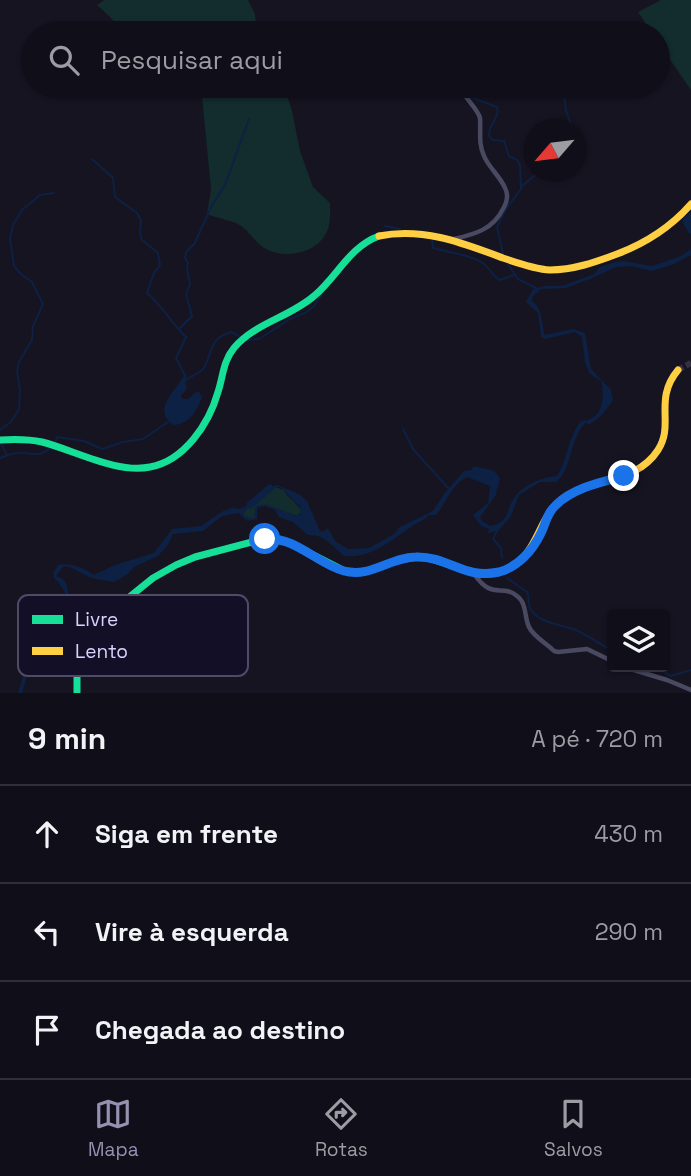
<!DOCTYPE html>
<html lang="pt">
<meta charset="utf-8">
<style>
:root{--surface:#100f19;--page:#191822;--text:#f1f3f6;--muted:#9c9ca2;--line:#302f38;--accent:#9591b1}
body{margin:0;font-family:"Space Grotesk",sans-serif;background:var(--page);color:var(--text)}
.controls{position:absolute;right:21px;bottom:21px;display:grid;overflow:hidden;border-radius:7px;box-shadow:0 2px 5px #0004}
.controls button{width:63px;height:63px;display:grid;place-items:center;padding:0;border:0;border-bottom:2px solid var(--line);background:var(--surface);color:var(--text);font:35px sans-serif}
.compass{position:absolute;left:523px;top:119px;width:63px;height:63px;border-radius:50%;background:var(--surface);box-shadow:0 2px 5px #0004;rotate:242deg}
.stop{position:absolute;width:21px;height:21px;margin:-16px;border:5px solid #1a73e8;border-radius:50%;background:#fff}
.stop.end{background:#1a73e8;border-color:#fff;box-shadow:0 2px 7px #0008}
.list{margin:0;padding:0;list-style:none}
h2{display:flex;justify-content:space-between;align-items:center;height:91px;margin:0;padding:0 28px;font-size:30px}
h2 small{font-size:23px;font-weight:400;color:var(--muted)}
.list li{display:grid;grid-template-columns:46px 1fr auto;gap:21px;align-items:center;box-sizing:border-box;height:98px;padding:0 28px;border-top:2px solid var(--line)}
.list b{display:block;font-size:26px;white-space:nowrap}
.list em{font-size:23px;font-style:normal;color:var(--muted)}
.icon{flex:none;width:38px;height:38px;fill:none;stroke:currentColor;stroke-width:2;stroke-linecap:round;stroke-linejoin:round}
.map{position:relative;flex:none;width:691px;height:693px;overflow:hidden}
.search{position:absolute;background:var(--surface);box-shadow:0 2px 5px #0004;left:21px;right:21px;top:21px;height:77px;display:flex;align-items:center;gap:18px;box-sizing:border-box;padding:0 24px;border-radius:38px;color:var(--muted);font-size:26px}
.sheet{height:385px;background:var(--surface)}
nav{display:flex;justify-content:space-around;align-items:center;box-sizing:border-box;height:98px;border-top:2px solid var(--line);background:var(--surface);font-size:19px;color:var(--muted)}
nav a{display:grid;justify-items:center;gap:4px}
nav .on{color:var(--accent)}
.map>svg:first-child{display:block}
</style>
<div class="map">
<svg width="691" height="693" viewBox="0 0 691 693">
<rect width="100%" height="100%" fill="#161421"/>
<g fill="#132c2d">
<path d="M104,0H248L255,14L257,33H123L111,18L97,5Z"/>
<path d="M661,0H691V90L658,42V33H652L638,12Z"/>
<path d="M201,86H284L292,111L300,151L313,187L330,203C330,214 331,226 325,235C315,254 283,259 266,249C255,243 248,229 238,224C229,220 217,218 207,214L211,189Z"/>
<path d="M275,487L284,490C289,500 300,505 302,512L297,516L267,505L257,506L254,519L245,517L243,512C255,504 262,493 275,487Z"/>
</g>
<g fill="#0d2144" fill-rule="evenodd">
<path d="M691,249V255L674,264L651,271L631,266L616,267L590,279L566,288L541,289L532,297V301C543,309 541,323 545,335L573,329L585,333L591,369C593,371 608,387 610,388L613,400C606,410 600,419 588,425L586,422C568,441 573,469 556,482H540L519,495L511,516L498,531L488,533L489,529L481,526L473,515L488,503L490,486L467,477C451,485 447,502 436,515H428L427,518C400,530 377,560 344,556C333,547 325,534 308,535L293,522L279,517L275,510L265,506L257,508V519L247,521L239,513L222,516L203,531L173,534L167,546L158,556L134,567L128,574L114,582L91,578L72,568L64,566L56,576L63,579L66,583L74,618L70,622L59,621L45,629L42,641L33,655L22,693H18L29,656L43,622L65,620L69,617C70,603 64,586 54,578L53,573L58,565C70,562 86,569 94,575L115,565L154,553L172,529L201,526L223,511L232,508L240,509L249,505L265,490L277,485L299,494L307,501L320,531L323,532L328,528L335,541L348,549L369,548L394,534L400,527L433,511L444,494L464,471L478,469L498,480L496,495L480,517L482,521L490,526C511,522 505,511 514,498C523,485 542,477 557,476C568,459 568,437 581,421C603,420 605,398 601,381L590,374L585,362L582,337L575,332L545,339L541,337L538,313L526,302L533,289L545,286H562L594,274L600,267L615,262L624,261L652,266L681,256ZM279,487C287,490 290,500 300,506L301,514L297,516L265,504L255,507L254,519L245,517L243,512C256,503 263,490 279,487Z"/>
<path d="M183,377L187,378L185,381L187,389L181,395L182,399H188L196,392H199L202,397C197,410 190,424 174,425C151,410 175,392 183,377Z"/>
</g>
<g fill="none" stroke-linecap="round" stroke-linejoin="round">
<g stroke="#0d2144" stroke-width="2">
<path d="M418,26L429,33"/>
<path d="M563,86L566,111L573,130"/>
<path d="M468,96L497,107C500,118 488,125 489,136L493,140L504,141L509,156L517,160L520,165L521,189L506,209L497,227L503,254"/>
<path d="M92,159L113,178L115,197L137,213L141,221L140,233L142,240L158,253L160,265L154,273L147,293C162,305 171,323 186,337L176,358L186,378"/>
<path d="M522,186L539,172"/>
<path d="M385,226L400,229"/>
<path d="M432,240L433,248C449,253 470,254 484,264C490,268 492,276 500,280L514,275"/>
<path d="M506,261L518,279L536,288"/>
<path d="M179,329L192,316L186,294L190,284L187,269L188,263L185,258L186,252L195,243L211,207L225,185L249,119"/>
<path d="M245,340L259,339L290,319L307,312L314,306L323,292"/>
<path d="M185,381C190,376 201,373 204,368C213,352 208,339 231,332L241,337"/>
<path d="M403,429L413,449L449,489"/>
<path d="M0,430L11,422L19,409L20,391L17,371L19,362L32,340L33,326L43,304L32,282L22,275L14,266L10,239L13,225L22,210L40,195L54,193"/>
<path d="M0,442L7,455"/>
<path d="M55,443L57,437L84,441L102,449L123,442L143,439L168,422"/>
<path d="M0,458C7,455 16,452 24,453C36,454 40,457 51,447"/>
<path d="M498,529L493,539L501,548L502,558"/>
<path d="M507,578L527,592C530,598 527,603 530,608C539,625 564,624 578,631C590,637 601,644 612,651"/>
<path d="M655,667L671,676L691,670"/>
</g>
<g stroke="#0d2144" stroke-width="7">
<path d="M691,216L686,221L691,230"/>
<path d="M475,470L492,474L496,479L495,485"/>
<path d="M250,505L270,488"/>
</g>
<path stroke="#333142" stroke-width="6" stroke-dasharray="6 3" stroke-linecap="butt" d="M678,370L691,363"/>
<g stroke="#4a4962" stroke-width="4.5">
<path d="M454,239C476,234 493,229 503,209C507,202 509,195 505,188C500,176 489,168 484,156C478,143 481,132 480,118C478,109 464,98 460,86"/>
<path d="M474,574C493,601 501,583 517,596C527,603 524,617 529,627C533,636 547,644 554,651L558,652L587,649L612,661"/>
<path d="M624,667L667,680L691,690"/>
</g>
<g stroke="#16e098" stroke-width="7">
<path d="M0,440C15,439 28,439 42,442C74,450 117,474 150,467C184,461 209,424 218,392C223,377 223,361 234,348C255,323 290,317 314,296C337,277 349,247 379,236"/>
<path d="M77,693V653L91,628L153,578L176,565L195,557L259,540L273,539L292,544L345,571L364,572L398,560L416,557L428,558L453,566"/>
</g>
<g stroke="#ffcf43" stroke-width="7">
<path d="M379,236C423,227 463,243 503,258C518,263 534,269 550,270C573,270 596,262 617,254C646,243 670,228 691,204"/>
<path d="M453,566C470,572 487,577 505,570C540,555 536,517 564,498C594,478 637,483 658,450C675,424 653,400 678,370"/>
</g>
</g>
<g fill="none" stroke-linecap="round" stroke-linejoin="round">
<path stroke="#1a73e8" stroke-width="9" d="M265,539C295,536 317,564 344,571C371,578 390,557 416,557C448,556 465,580 499,572C518,567 533,550 541,533C546,523 547,513 556,505C573,488 601,482 624,476"/>
</g>
<rect x="18" y="595" width="230" height="81" rx="10" fill="#130f26" stroke="#4e4a67" stroke-width="2"/>
<rect x="32" y="615" width="31" height="9" fill="#16e098"/>
<rect x="32" y="647" width="31" height="8" fill="#ffcf43"/>
<g font-size="19" fill="#d9d4ff">
<text x="75" y="626">Livre</text>
<text x="75" y="658">Lento</text>
</g>
</svg>
<div class="controls">
<button><svg class="icon" aria-label="layers" viewBox="0 0 24 24"><path d="M12 4l9 5-9 5-9-5zM3 14l9 5 9-5"/></svg></button>
</div>
<svg class="compass" viewBox="-18 -18 36 36"><path d="M0-13l5 13h-10z" fill="#e53935"/><path d="M0 13l5-13h-10z" fill="#9c9ca2"/></svg>
<div class="stop" style="left:265px;top:539px"></div>
<div class="stop end" style="left:624px;top:476px"></div>
<div class="search"><svg class="icon" aria-label="search" viewBox="0 0 24 24"><circle cx="10" cy="10" r="6"/><path d="M15 15l6 6"/></svg>Pesquisar aqui</div>
</div>
<section class="sheet">
<h2>9 min<small>A pé · 720 m</small></h2>
<ul class="list">
<li><svg class="icon" aria-label="ahead" viewBox="0 0 24 24"><path d="M12 20V5M6 11l6-6 6 6"/></svg><div><b>Siga em frente</b></div><em>430 m</em></li>
<li><svg class="icon" aria-label="left" viewBox="0 0 24 24"><path d="M17 20v-9H6M10 6l-5 5 5 5"/></svg><div><b>Vire à esquerda</b></div><em>290 m</em></li>
<li><svg class="icon" aria-label="arrive" viewBox="0 0 24 24"><path d="M6 21V4h12l-3 4 3 4H6"/></svg><div><b>Chegada ao destino</b></div></li>
</ul>
</section>
<nav>
<a class="on"><svg class="icon" aria-label="map" viewBox="0 0 24 24"><path d="M3 6l6-2 6 2 6-2v14l-6 2-6-2-6 2zM9 4v14M15 6v14"/></svg>Mapa</a>
<a><svg class="icon" aria-label="directions" viewBox="0 0 24 24"><path d="M12 3l9 9-9 9-9-9zM9 14v-3h6M13 9l2 2-2 2"/></svg>Rotas</a>
<a><svg class="icon" aria-label="saved" viewBox="0 0 24 24"><path d="M7 4h10v16l-5-4-5 4z"/></svg>Salvos</a>
</nav>
